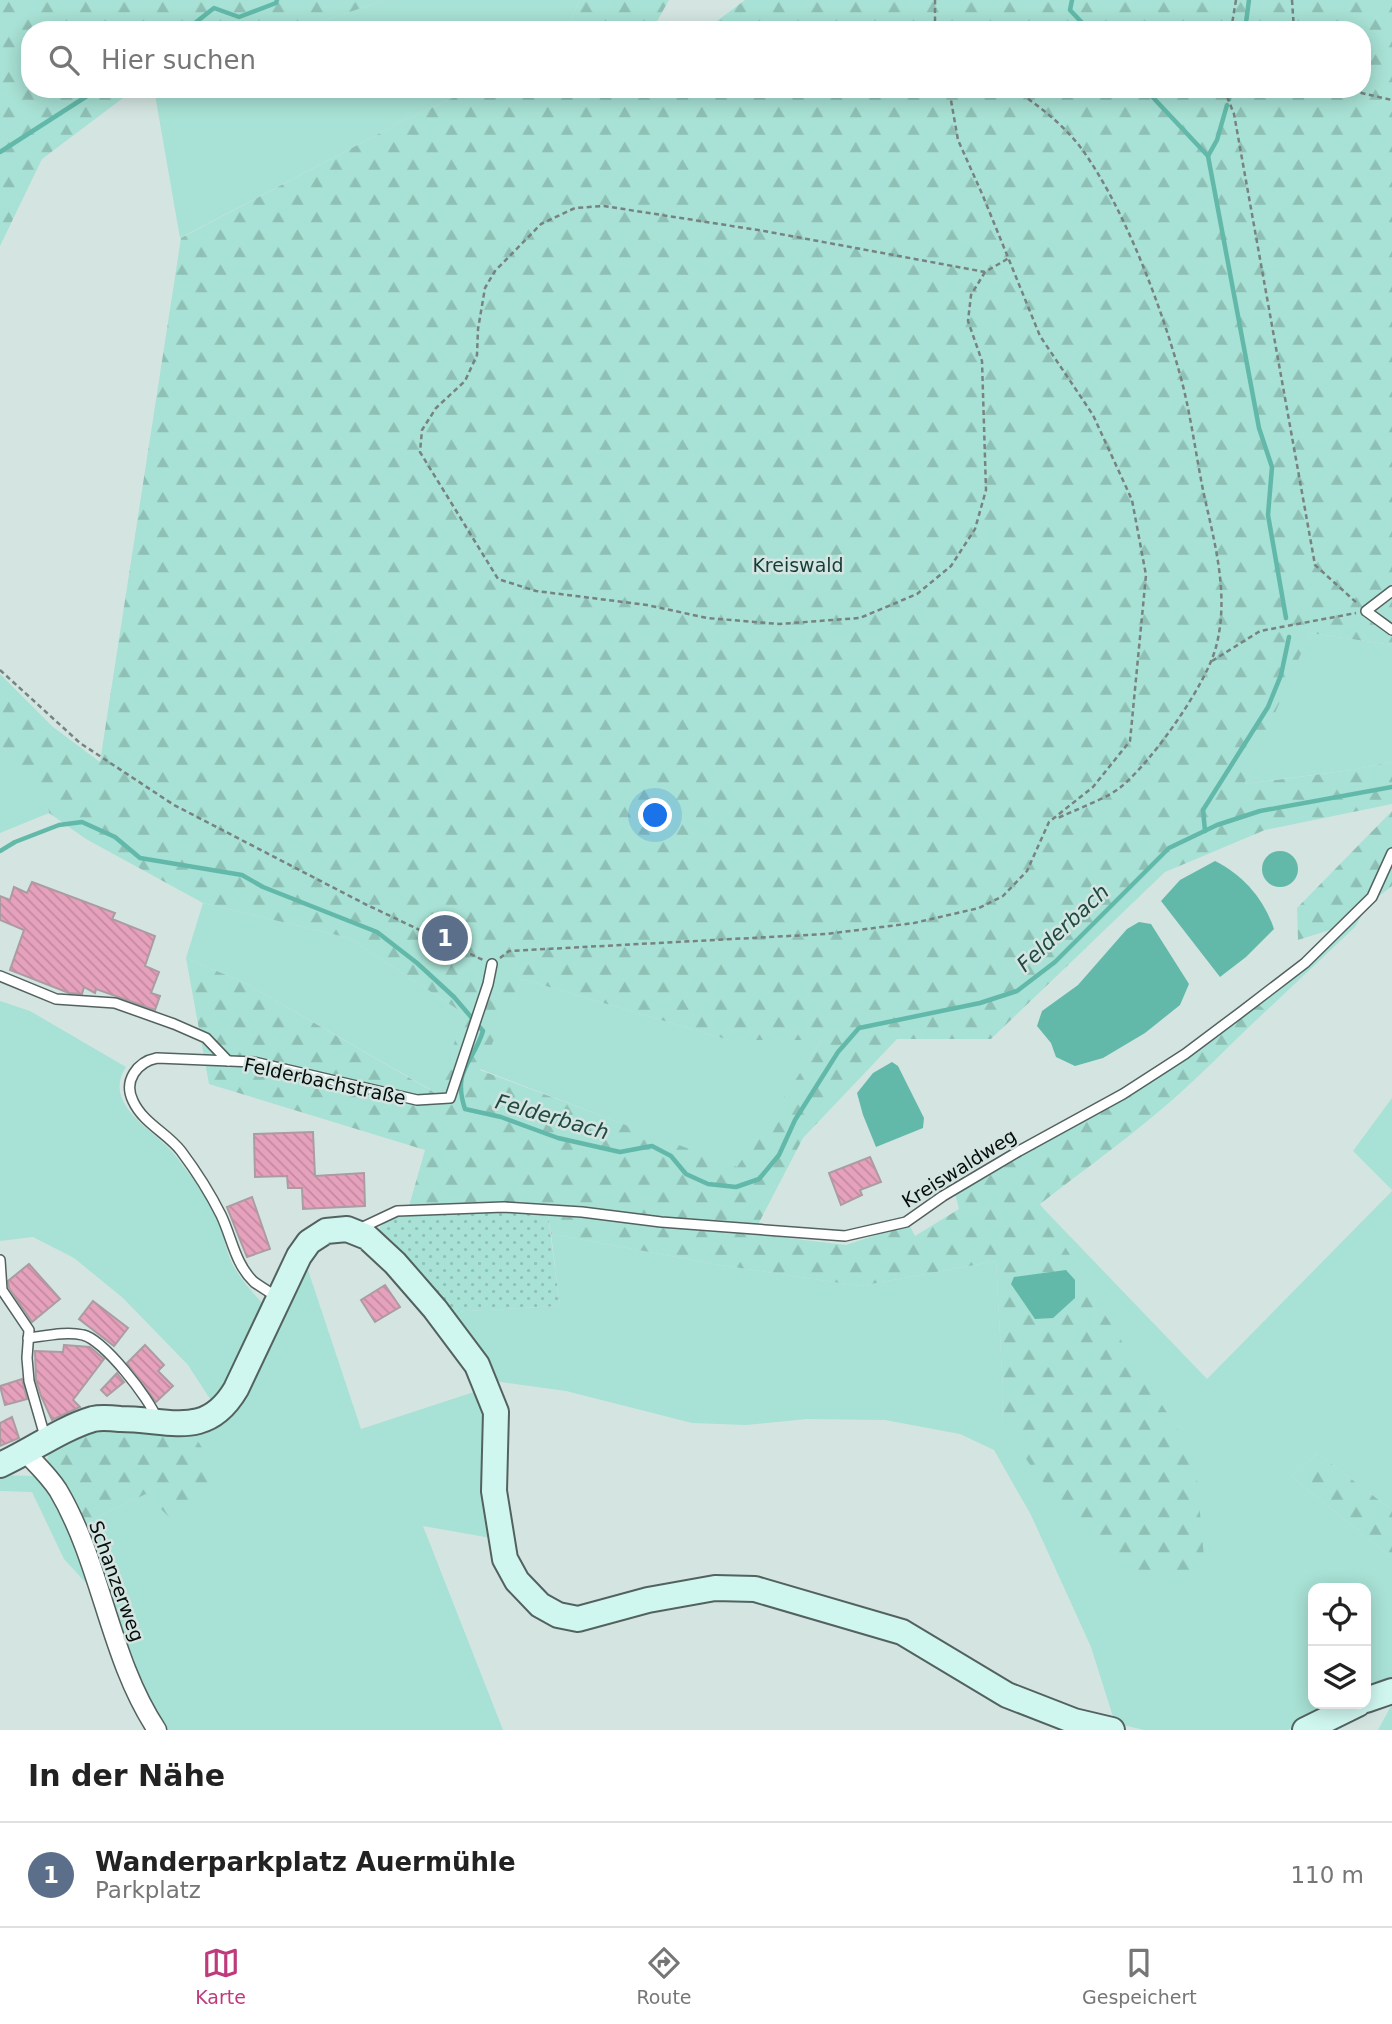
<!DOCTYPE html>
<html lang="de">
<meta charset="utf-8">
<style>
:root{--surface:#fff;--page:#f2f2f2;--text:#222;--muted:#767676;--line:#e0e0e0;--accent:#bf3a7b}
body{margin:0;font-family:"DejaVu Sans",sans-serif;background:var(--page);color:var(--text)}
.controls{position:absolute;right:21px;bottom:21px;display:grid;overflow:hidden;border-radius:14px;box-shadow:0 4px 18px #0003}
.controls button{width:63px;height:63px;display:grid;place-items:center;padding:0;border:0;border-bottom:2px solid var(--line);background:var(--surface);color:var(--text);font:35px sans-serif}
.you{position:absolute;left:656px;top:816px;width:24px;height:24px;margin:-18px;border:5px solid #fff;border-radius:50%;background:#1a73e8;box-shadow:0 0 0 10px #1a73e833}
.badge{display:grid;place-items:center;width:46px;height:46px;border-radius:50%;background:var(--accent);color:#fff;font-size:23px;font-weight:700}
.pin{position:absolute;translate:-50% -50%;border:4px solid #fff;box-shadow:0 2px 7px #0006}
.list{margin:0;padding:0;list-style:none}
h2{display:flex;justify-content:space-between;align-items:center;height:91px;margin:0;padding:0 28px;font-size:30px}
h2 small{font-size:23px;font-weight:400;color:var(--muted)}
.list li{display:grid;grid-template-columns:46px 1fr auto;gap:21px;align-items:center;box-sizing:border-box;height:105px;padding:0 28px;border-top:2px solid var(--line)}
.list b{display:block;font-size:26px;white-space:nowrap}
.list p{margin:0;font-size:23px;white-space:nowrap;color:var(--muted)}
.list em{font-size:23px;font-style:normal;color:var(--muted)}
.icon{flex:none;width:38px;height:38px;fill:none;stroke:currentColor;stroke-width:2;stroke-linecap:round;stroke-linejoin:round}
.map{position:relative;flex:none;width:1392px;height:1730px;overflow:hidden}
.search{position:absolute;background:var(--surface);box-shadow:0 4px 18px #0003;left:21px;right:21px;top:21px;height:77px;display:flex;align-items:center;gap:18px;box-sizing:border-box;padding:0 24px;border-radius:28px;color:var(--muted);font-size:26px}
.sheet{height:196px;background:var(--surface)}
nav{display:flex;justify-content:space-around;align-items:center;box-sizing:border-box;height:98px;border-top:2px solid var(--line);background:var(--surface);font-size:19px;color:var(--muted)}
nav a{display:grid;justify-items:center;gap:4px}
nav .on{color:var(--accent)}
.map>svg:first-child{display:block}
</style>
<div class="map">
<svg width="1392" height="1730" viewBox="0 0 1392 1730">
<defs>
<pattern id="forest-firs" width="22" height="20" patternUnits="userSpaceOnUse" patternTransform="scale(1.75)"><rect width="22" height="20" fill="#a8e1d5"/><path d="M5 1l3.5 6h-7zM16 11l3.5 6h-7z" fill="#8fc0b6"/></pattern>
<pattern id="garden-dots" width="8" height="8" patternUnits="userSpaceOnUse" patternTransform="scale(1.75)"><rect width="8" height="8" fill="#a8e1d5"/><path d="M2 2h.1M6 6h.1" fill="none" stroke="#8fc0b6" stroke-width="1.8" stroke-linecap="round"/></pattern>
<pattern id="building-back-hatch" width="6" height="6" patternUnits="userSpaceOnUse" patternTransform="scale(1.75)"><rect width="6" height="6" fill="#e6a1bc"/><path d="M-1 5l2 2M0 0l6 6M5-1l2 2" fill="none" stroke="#c489a0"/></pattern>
</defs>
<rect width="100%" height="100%" fill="#d4e5e1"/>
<g fill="#a8e1d5">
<path d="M386,0H580L566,30H295Z"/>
<path d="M154,89H472L403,121L180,238Z"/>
<path d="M1310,633L1392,645V762L1352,770L1243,784Z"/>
<path d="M0,746L49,799V813L0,833Z"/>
<path d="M203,903L349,938L463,1013L440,1095L245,983L186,958Z"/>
<path d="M1366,908L1355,927L1266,1011L1257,1003Z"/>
<path d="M522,979L729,1040H822L737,1168L480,1069Z"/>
<path d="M0,1001L30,1011L126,1067C101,1105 155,1130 175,1155C190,1175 207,1196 217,1218C223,1231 225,1246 230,1259C238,1277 252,1292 265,1306L214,1405L188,1365L123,1298L74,1258L33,1237L0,1241Z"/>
<path d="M1392,1098V1190L1353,1151Z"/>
<path d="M1392,1191V1510L1317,1453L1292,1477L1392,1558V1680L1366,1693V1588H1313V1704H1343L1288,1730H1144L1115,1723L1091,1647L1031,1515L994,1450L960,1434L885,1420L807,1419L746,1425L692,1423L566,1391L494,1381L447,1312L560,1306L551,1234L720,1265L860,1286L996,1261L1003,1391L1002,1425L1107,1318L1039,1204L1207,1379Z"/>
<path d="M307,1267L361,1429L480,1390L489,1422L491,1538L423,1526L503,1730H162L129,1658L81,1525L146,1494L225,1486L190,1429L217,1421Z"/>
<path d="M0,1475L33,1476L59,1501L87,1584L64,1559L32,1492L0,1491Z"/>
<path d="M1392,1704V1730H1378Z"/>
</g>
<g fill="url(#forest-firs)" fill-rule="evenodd">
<path d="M0,0H386L295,30H30V89H135L42,159L0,246Z"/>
<path d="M580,0H669L652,30H566Z"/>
<path d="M745,0H1392V645L1310,633L1244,784L1352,770L1392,762V804L1265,830L1165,872L991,1039H897L803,1138L753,1234L846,1245L909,1224L915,1236L959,1209L955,1193L1018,1154L1124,1096L1257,1003L1266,1011C1227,1047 1192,1085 1151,1118C1115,1148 1077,1175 1040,1204L1107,1318L1195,1457L1205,1569L1170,1577L1127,1574L1089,1535L1038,1476L1002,1425L1003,1391L996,1261L860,1286L720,1265L551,1234L547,1209L503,1203L409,1206L425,1150L209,1084L186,958L245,983L439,1095L463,1013L349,938L203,903L86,839L49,813L48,799L0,746V674L53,727L100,762L181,238L403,121L472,89H1362V30H705ZM522,979L729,1040H822L737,1167L480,1070Z"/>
<path d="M1392,811V886L1339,927L1298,940L1297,908Z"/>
<path d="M95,1423L190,1429L226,1485L175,1523L146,1494L81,1525L51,1471L47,1459L53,1444Z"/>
<path d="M1317,1453L1392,1510V1558L1292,1477Z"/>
</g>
<path fill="url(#garden-dots)" d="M397,1211H503L548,1216L560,1306L447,1312L378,1235L380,1227Z"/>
<g fill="#62b9a9">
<circle cx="1280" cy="869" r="18"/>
<path d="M1215,861C1243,875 1264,899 1274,929L1246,957L1220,977L1161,901L1180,880Z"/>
<path d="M1139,922L1151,924L1189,984L1180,1005L1145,1033L1103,1058L1075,1066L1056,1057L1051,1043L1037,1026L1042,1011L1078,985L1127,929Z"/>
<path d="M892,1062L898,1066L924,1118L923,1128L876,1147L863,1115L857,1093L873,1073Z"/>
<path d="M1066,1270L1075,1280V1298L1053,1318L1035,1319L1011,1284L1014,1277Z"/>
</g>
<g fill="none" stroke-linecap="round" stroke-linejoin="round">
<g stroke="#62b9a9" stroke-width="4.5">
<path d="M1072,0L1070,10L1089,30"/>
<path d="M186,30L214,8L239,17L276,3L277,0"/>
<path d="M1245,30L1249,0"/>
<path d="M1145,89L1208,156L1259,428L1272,467L1268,515L1286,618"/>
<path d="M1229,99L1232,89"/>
<path d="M0,152L98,89"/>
<path d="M1208,156L1217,140L1227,105"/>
<path d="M1205,831L1203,810L1268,707L1281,675L1289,637"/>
<path d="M0,851L15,842L59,825L82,822L115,837L140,858L242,875L263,887L377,932L417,963L454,997L483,1031C473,1063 452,1070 465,1109L501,1117L558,1138L620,1152L652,1146L671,1156L686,1174L708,1184L736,1187L759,1179L779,1155L795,1120L838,1052L859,1028L980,1003L1017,991L1055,962L1169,848L1217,825L1260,811L1392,787"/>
</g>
</g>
<g fill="url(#building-back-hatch)" stroke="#ab9ca2" stroke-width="2">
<path d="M32,882L115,913L112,919L155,936L145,966L159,972L151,993L160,996L155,1010L96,989L95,993L84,987L82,994L69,993L10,970L24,930L0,920V896L10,900L14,887L27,893Z"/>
<path d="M313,1132L315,1176L364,1173L365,1206L303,1209L302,1188H288L287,1176L255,1177L254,1134Z"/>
<path d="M870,1157L881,1182L860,1190L862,1195L841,1205L829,1173Z"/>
<path d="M252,1197L270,1249L247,1257L227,1207Z"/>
<path d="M29,1264L60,1299L32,1322L9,1288L8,1281Z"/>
<path d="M385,1285L400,1307L375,1322L361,1300Z"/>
<path d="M93,1301L128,1328L114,1346L79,1319Z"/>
<path d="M64,1345L90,1347L104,1359L73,1400L80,1407L52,1420L41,1396L36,1380L35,1351L63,1352Z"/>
<path d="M145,1345L164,1365L158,1371L173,1386L156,1402L127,1363Z"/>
<path d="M117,1373L124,1382L107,1396L101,1390Z"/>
<path d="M22,1379L27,1399L5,1405L0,1386Z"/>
<path d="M12,1417L19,1438L0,1446V1423Z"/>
</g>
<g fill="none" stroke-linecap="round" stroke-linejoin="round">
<g stroke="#53625f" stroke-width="12">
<g id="lane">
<path d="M1392,591L1366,611L1392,630"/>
<path d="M0,976L56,999L115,1003L174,1024L206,1038L228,1061"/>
<path d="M361,1231L363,1227L397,1211L504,1207L582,1212L661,1222L845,1236L906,1222L943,1196L1019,1151L1123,1094L1185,1054L1241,1012L1305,963L1372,897L1392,853"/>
<path d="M0,1260L2,1290L29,1330L27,1358L29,1381L46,1440"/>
<path d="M277,1297C269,1292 261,1287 254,1282C235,1264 232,1238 221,1215C210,1193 196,1171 181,1151C167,1133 143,1123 133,1101C123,1081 137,1062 157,1058L254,1062L417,1100L450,1098L488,984L492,964"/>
<path d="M28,1338C45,1336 66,1331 83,1335C103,1339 150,1399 157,1419"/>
</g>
</g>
<g stroke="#53625f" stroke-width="21">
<path id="street" d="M26,1453C37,1465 49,1476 58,1490C102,1564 109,1658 157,1730"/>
</g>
<g stroke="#53625f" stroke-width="28">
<g id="secondary">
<path d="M0,1465C31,1451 60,1429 93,1419C101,1417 111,1418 120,1419C169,1419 206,1440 236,1389L299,1256L309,1242L326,1231L347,1229L367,1237L395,1263L435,1309L477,1365L496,1412L494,1491L505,1559L517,1581L540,1605L558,1615L578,1619L648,1600L715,1588L755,1589L902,1632L1007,1695L1074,1721L1112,1730"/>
<path d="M1366,1700L1392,1691"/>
<path d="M1305,1730L1358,1704"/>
</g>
</g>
<g stroke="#778380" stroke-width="2.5" stroke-dasharray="5 3.5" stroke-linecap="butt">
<path d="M1292,0L1294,30"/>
<path d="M935,30V0"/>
<path d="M1231,30L1236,0"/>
<path d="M1014,89C1039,106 1063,124 1081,148C1123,205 1160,303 1179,371C1190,409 1195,450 1203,490C1214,541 1230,594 1216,647C1206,685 1153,760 1122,786C1109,798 1074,810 1056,819"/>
<path d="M1224,89L1234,114L1315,565L1358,604"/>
<path d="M1344,89L1392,100"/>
<path d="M985,272L971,295L968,321L982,361L986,490L975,529L951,566L917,594L860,618L779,624L707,618L647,605L536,591L498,579L420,452L422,430L436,408L465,381L477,355L478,329L485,288L495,271L541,224L575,208L604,206L764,231L985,272L1009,258"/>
<path d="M1212,661L1260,631L1356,613"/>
<path d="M0,670L80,743L174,805L365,904L483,960"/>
<path d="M500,958L509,951L826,934L914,923L979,908L1003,896L1027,871L1049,822L1093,787L1130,741L1146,575L1132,500L1093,415L1040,336L983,196L958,140L949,89"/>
</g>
<use href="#lane" stroke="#fff" stroke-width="9"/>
<use href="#street" stroke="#fff" stroke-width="18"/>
<use href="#secondary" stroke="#cff7f0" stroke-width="24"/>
</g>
<g text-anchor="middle" stroke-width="5" stroke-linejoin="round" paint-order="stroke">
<g font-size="19" fill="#143d37" stroke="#d4e5e1">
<text x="798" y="572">Kreiswald</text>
</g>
<g font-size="19" fill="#070d0b" stroke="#d4e5e1">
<text transform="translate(325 1081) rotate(12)" y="7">Felderbachstraße</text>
<text transform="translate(959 1168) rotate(-32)" y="7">Kreiswaldweg</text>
<text transform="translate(117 1581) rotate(70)" y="7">Schanzerweg</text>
</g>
<g font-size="21" font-style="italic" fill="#204942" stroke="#d4e5e1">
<text transform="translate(1063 928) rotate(-43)" y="7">Felderbach</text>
<text transform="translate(552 1117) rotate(16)" y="7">Felderbach</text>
</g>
</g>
</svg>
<div class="controls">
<button><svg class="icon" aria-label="locate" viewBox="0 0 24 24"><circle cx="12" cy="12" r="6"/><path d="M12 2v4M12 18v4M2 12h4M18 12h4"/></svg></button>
<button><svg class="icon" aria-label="layers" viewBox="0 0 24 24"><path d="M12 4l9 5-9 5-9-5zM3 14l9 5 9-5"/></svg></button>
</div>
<div class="you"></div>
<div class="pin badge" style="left:445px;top:938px;background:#5c6f8a">1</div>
<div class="search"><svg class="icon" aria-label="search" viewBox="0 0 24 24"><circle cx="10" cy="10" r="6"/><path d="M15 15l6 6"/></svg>Hier suchen</div>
</div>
<section class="sheet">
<h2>In der Nähe<small></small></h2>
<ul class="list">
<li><span class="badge" style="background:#5c6f8a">1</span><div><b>Wanderparkplatz Auermühle</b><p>Parkplatz</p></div><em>110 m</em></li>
</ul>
</section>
<nav>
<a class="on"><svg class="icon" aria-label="map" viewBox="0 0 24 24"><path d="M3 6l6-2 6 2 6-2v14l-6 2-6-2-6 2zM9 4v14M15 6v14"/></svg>Karte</a>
<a><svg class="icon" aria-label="directions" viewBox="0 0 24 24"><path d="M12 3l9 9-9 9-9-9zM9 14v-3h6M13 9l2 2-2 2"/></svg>Route</a>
<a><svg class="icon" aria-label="saved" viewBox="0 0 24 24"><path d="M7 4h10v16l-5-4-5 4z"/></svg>Gespeichert</a>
</nav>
